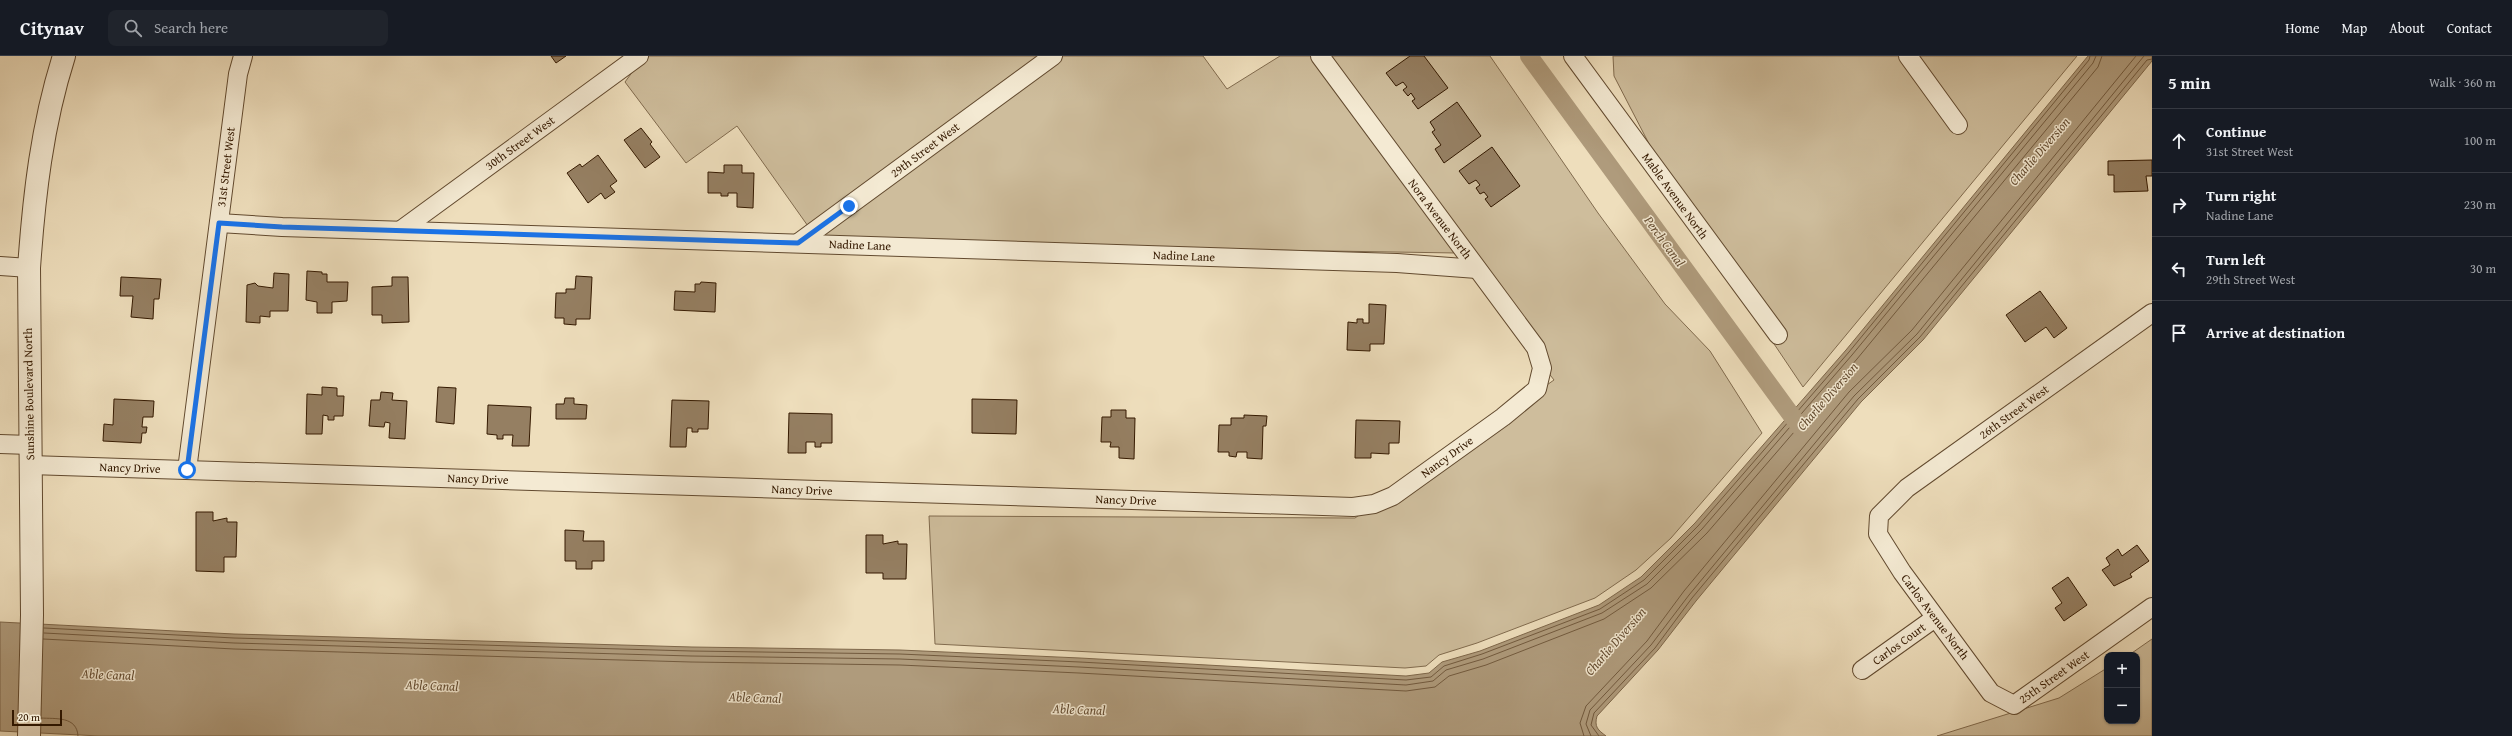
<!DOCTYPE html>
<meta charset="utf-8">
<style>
:root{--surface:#171b24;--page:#20242c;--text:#f1f3f6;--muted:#9ea1a6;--line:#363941}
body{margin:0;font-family:"Gentium Book Plus",serif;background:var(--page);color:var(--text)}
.controls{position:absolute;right:12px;bottom:12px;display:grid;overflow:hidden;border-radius:8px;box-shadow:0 1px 3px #0004}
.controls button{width:36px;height:36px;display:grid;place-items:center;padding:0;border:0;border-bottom:1px solid var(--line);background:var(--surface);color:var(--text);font:20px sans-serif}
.scale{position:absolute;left:12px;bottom:10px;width:50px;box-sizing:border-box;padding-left:4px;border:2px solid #341900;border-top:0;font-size:11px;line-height:14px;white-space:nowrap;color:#341900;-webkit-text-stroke:3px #f4ead3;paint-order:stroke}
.stop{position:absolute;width:12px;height:12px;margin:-9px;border:3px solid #1a73e8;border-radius:50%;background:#fff}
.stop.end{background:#1a73e8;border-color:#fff;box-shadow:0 1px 4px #0008}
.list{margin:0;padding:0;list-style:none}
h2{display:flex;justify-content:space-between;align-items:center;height:52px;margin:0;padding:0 16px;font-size:17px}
h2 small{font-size:13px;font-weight:400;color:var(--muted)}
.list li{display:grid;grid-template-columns:26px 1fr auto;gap:12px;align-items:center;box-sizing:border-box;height:64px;padding:0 16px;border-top:1px solid var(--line)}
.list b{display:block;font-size:15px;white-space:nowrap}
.list p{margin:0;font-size:13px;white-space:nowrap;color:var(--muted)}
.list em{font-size:13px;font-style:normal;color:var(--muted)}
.icon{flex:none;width:22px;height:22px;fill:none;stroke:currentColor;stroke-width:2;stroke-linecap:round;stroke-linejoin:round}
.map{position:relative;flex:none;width:2152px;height:680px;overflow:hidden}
header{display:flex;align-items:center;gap:24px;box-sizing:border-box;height:56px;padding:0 20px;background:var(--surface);border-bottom:1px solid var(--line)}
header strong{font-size:19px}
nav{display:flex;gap:22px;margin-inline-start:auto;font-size:14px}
.search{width:280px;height:36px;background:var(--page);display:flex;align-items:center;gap:10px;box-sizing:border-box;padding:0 14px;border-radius:8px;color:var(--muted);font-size:15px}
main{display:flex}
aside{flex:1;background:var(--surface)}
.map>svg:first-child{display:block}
</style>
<header>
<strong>Citynav</strong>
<div class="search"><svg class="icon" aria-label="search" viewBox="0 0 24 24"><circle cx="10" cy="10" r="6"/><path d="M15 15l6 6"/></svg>Search here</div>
<nav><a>Home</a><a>Map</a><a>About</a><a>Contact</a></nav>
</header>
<main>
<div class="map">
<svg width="2152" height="680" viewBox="0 0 2152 680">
<rect width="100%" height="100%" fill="#eedebc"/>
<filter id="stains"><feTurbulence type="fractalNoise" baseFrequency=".005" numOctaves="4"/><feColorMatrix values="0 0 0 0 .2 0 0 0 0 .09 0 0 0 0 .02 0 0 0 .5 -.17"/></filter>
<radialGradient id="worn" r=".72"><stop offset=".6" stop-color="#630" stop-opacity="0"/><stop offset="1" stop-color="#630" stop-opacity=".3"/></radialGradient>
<g fill="#cebd9c" stroke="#816b4e">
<path d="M644,0H1203L1227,33L1280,0H1490L1598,157L1665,248L1710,295L1762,377L1671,482L1636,514L1595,542L1477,587L1439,599L1426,610L1405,612L935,588L929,460L1355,462L1554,324L1457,197L820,187L737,70L686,107L625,26Z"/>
<path d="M1613,0H2077L1803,331L1727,218L1661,111L1614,20Z"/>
<path d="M2152,583V680H1937L2059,642L2107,612V665H2137V599H2129Z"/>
</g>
<path fill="#af9b7c" stroke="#7e674a" d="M2088,0H2152V5L1923,284L1861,346L1696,545L1658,594L1597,660C1594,671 1598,674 1606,680H100L0,675V566L234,578L692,591L900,594L1080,602L1406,620L1429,617L1442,606L1480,595L1599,549L1641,521L1695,467L1846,294Z"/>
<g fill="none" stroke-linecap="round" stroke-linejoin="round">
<g stroke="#725a3e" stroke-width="1">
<path d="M44,572L234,582L691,595L900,598L1080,606L1406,624L1431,621L1444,610L1482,598L1600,553L1644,524L1698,470L1849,296L2089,4L2090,0"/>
<path d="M44,577L234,587L691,600L900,603L1079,611L1406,629L1433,625L1446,614L1483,603L1602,557L1647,528L1702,473L1852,299L2093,7L2096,0"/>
<path d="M43,583L234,593L691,606L900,609L1079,617L1406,635L1435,631L1449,620L1486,609L1604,563L1651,532L1707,477L1857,303L2098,11L2102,0"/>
<path d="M41,662C56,663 77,660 78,680"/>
<path d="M1584,680L1580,667L1586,650L1647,585L1684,535L1849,336L1912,274L2136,0"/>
<path d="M1591,680L1586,668L1590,654L1651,589L1689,539L1854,340L1917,278L2144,0"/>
<path d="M1599,680L1591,669L1594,657L1655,592L1692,542L1858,343L1920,281L2147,4L2152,3"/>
</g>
<path stroke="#af9b7c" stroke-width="18" d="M1529,0L1800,371"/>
</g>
<g fill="#957f62" stroke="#341900">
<path d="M551,0H566L556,7Z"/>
<path d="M1410,0H1424L1448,32L1418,53L1412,45L1415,43L1411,37L1408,40L1403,34L1407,31L1403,26L1396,30L1386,17Z"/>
<path d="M1457,46L1481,80L1444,107L1435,93L1441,89L1432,76L1435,74L1430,66Z"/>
<path d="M641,72L652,86L650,88L660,101L645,112L624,84Z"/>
<path d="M1492,91L1520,130L1491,151L1485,143L1488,141L1484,136L1480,138L1476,132L1480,129L1476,124L1469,128L1459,115Z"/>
<path d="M598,99L617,125L610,130L615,136L605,143L601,137L588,147L567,117L580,108L582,111Z"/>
<path d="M2152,104V120H2146L2148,135L2114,136V119H2108V105Z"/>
<path d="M724,109H742V117H754L753,152L737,151V137H728V140H721V137H708V116L724,117Z"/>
<path d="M307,215L322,216V218H327V226H348L347,245L332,246V257H317V246L306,244Z"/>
<path d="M274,217L289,218L288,255H270V261L260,260V267L246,266L247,229L255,227L258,230L273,232Z"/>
<path d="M576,220L592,221L590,263H576V269L564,268V262H555L556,237H566V233H575Z"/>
<path d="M121,221L161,223L159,243H154L153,263L131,261L133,240H120Z"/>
<path d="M392,221H408L409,266L382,267V259H372V231L392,230Z"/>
<path d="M701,226L716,227L715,256L674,254L675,235L695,236V228H700Z"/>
<path d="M2040,235L2067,272L2054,282L2046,271L2025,286L2006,259Z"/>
<path d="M1369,248L1386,249L1384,288H1370V295L1347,294L1348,266L1357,267V263H1363V267H1369Z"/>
<path d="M322,331L337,332V340H344L343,360H334V364H328V360L323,359L322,378H306L307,338L322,339Z"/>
<path d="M438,331L456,332L454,368L436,366Z"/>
<path d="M381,336L393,337L392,344L407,345L405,383L389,382L390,367L385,366L384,371L369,370L371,344H380Z"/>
<path d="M565,342H574V348L587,349L586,363H556V348H564Z"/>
<path d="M114,343L154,345L153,361H143L142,371H147L146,377H142L141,387L103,385L104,368L113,369Z"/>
<path d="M972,343L1017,344L1016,378L972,377Z"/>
<path d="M672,344L709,345L708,373H698V376H692V372H687L686,391H670Z"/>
<path d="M488,349L531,351L529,390H512L513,379H503V383H497V379L487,378Z"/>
<path d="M1111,354H1126V362H1135L1134,403L1119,402V391H1110L1111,386H1101L1102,361H1111Z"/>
<path d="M789,357L832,358V387H821V391H815V386H806V397H788Z"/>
<path d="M1244,359L1267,360L1266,370H1263L1262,403L1247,402V396H1237L1236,401L1229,400V396H1218L1219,369H1231V362H1244Z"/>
<path d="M1356,364L1400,365L1399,387H1389V398L1371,397V402H1355Z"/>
<path d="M196,456H213V465L227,462V466H237L236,501H224V516L196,515Z"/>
<path d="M565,474L584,475L583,485H604V505H592V513H576V505H565Z"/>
<path d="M866,479H883V488L898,485V488H907L906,523H883V517H866Z"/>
<path d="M2137,489L2149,505L2130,518L2132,521L2114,530L2102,514L2110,509L2106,502L2118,493L2122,500Z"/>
<path d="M2068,521L2087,549L2064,565L2055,552L2062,547L2052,532Z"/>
</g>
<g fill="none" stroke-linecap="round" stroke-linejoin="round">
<g stroke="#624a2f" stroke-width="20">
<g id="minor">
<path d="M1573,0L1778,279"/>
<path d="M1908,0L1958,69"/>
<path d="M219,167L282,171L1397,207L1477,213"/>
<path d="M401,174L639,0"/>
<path d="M798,187L1053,0"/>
<path d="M0,210L29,212"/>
<path d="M2152,257L1907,432L1879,460L1878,478L1902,516L1991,637L2014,649L2152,551"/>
<path d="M0,388L30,389"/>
<path d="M30,409L1353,451L1374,448L1393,440L1503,361L1537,333L1542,312L1536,292L1320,0"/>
<path d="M187,414L238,18L243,0"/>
<path d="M1862,614L1935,562"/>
</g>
</g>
<g stroke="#624a2f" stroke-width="24">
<path id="tertiary" d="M29,680L32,559L29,212C34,140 42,69 64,0"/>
</g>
<use href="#minor" stroke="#f4ead3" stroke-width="18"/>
<use href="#tertiary" stroke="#f4ead3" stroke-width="22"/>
</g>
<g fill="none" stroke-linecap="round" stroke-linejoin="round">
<path stroke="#1a73e8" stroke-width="5" d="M187,414L219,167L282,171L798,187L849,150"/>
</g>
<g text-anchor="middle" stroke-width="3" stroke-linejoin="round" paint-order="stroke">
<g font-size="12" fill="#341900" stroke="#f4ead3">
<text transform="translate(520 87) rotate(-36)" y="4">30th Street West</text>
<text transform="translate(925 94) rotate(-37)" y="4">29th Street West</text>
<text transform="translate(226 111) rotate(-83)" y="4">31st Street West</text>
<text transform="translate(1675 140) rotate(54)" y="4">Mable Avenue North</text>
<text transform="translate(1440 163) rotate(53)" y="4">Nora Avenue North</text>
<text transform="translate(860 189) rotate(2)" y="4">Nadine Lane</text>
<text transform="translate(1184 200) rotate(2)" y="4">Nadine Lane</text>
<text transform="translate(29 338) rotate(-91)" y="4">Sunshine Boulevard North</text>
<text transform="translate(2014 356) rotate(-36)" y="4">26th Street West</text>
<text transform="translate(1447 401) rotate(-36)" y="4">Nancy Drive</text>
<text transform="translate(130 412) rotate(2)" y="4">Nancy Drive</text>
<text transform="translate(478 423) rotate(2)" y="4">Nancy Drive</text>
<text transform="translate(802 434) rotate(2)" y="4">Nancy Drive</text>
<text transform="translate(1126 444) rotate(2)" y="4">Nancy Drive</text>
<text transform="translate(1935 561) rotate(53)" y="4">Carlos Avenue North</text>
<text transform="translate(1899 588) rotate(-36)" y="4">Carlos Court</text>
<text transform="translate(2054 621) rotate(-35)" y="4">25th Street West</text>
</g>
<g font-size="13" font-style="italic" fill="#654d32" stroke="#f4ead3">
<text transform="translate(2039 95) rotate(-49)" y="5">Charlie Diversion</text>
<text transform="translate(1665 185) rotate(54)" y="5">Perch Canal</text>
<text transform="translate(1827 340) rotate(-49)" y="5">Charlie Diversion</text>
<text transform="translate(1615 585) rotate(-49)" y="5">Charlie Diversion</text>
<text transform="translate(108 618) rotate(2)" y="5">Able Canal</text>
<text transform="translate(432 629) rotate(2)" y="5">Able Canal</text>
<text transform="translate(755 641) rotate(2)" y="5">Able Canal</text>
<text transform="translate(1079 653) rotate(2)" y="5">Able Canal</text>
</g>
</g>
<rect width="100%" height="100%" filter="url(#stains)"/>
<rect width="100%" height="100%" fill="url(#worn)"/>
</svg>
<div class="controls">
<button>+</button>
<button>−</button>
</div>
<div class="scale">20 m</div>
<div class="stop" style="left:187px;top:414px"></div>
<div class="stop end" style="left:849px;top:150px"></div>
</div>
<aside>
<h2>5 min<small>Walk · 360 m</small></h2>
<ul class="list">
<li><svg class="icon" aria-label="ahead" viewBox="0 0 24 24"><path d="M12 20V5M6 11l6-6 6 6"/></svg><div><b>Continue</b><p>31st Street West</p></div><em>100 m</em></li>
<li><svg class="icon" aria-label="right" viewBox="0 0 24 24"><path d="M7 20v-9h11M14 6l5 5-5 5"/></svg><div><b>Turn right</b><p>Nadine Lane</p></div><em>230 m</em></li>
<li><svg class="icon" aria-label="left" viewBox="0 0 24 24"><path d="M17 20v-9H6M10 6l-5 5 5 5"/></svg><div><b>Turn left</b><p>29th Street West</p></div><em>30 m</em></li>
<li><svg class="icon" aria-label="arrive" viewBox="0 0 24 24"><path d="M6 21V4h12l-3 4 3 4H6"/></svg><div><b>Arrive at destination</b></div></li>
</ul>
</aside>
</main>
